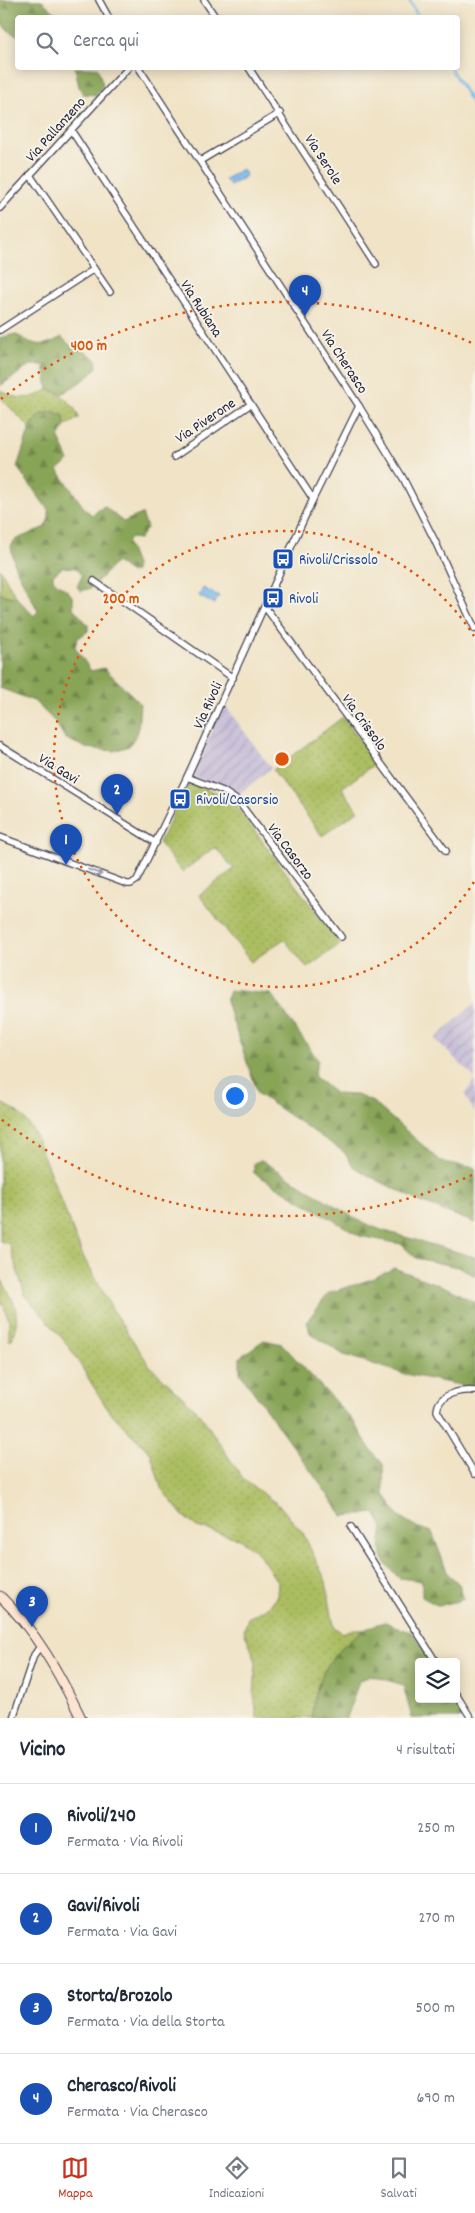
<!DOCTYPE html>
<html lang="it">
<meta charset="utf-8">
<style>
:root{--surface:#fff;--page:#f2f2f3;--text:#1f2937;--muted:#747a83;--line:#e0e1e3;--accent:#c8321e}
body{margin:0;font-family:Dekko,sans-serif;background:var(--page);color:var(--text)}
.controls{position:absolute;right:15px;bottom:15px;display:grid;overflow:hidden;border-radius:5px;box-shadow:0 2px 12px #0003}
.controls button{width:45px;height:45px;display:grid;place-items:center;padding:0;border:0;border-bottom:1px solid var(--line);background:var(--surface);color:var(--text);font:25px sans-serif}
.you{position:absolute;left:234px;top:1095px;width:18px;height:18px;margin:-12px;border:4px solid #fff;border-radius:50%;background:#1a73e8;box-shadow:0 0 0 8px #1a73e833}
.badge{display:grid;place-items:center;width:32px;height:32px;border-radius:50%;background:var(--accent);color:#fff;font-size:16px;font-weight:700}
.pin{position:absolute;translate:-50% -41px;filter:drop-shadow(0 1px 2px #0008)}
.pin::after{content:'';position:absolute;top:26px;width:18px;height:15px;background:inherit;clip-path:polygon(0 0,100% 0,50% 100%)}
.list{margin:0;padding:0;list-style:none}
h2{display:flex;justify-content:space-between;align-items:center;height:65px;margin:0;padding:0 20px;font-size:21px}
h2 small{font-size:16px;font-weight:400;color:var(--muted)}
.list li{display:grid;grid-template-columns:32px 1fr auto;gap:15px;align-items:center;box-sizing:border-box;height:90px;padding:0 20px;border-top:1px solid var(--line)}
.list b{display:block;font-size:19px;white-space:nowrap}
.list p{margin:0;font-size:16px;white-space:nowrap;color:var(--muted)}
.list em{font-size:16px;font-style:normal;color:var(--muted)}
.icon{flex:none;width:28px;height:28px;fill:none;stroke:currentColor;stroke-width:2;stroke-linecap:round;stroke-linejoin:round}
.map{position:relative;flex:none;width:475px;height:1718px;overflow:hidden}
.search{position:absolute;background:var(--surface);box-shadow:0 2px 12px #0003;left:15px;right:15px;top:15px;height:55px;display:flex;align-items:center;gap:12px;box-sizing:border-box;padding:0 18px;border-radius:5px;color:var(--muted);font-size:19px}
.sheet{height:425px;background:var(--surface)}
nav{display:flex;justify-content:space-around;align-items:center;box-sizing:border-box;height:70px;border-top:1px solid var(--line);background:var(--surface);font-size:14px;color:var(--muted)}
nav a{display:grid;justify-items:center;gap:2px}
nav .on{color:var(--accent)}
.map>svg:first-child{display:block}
</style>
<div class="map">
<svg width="475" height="1718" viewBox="0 0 475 1718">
<defs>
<pattern id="industrial-furrows" width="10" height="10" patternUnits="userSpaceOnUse" patternTransform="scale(1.25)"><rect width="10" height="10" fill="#c8bfd8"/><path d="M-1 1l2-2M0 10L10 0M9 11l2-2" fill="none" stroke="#aca4ba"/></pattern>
<pattern id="grass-dots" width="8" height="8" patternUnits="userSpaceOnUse" patternTransform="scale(1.25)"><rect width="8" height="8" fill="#abbd61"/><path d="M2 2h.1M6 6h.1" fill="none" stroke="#93a255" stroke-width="1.8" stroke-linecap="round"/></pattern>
<pattern id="forest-firs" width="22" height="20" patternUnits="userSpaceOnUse" patternTransform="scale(1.25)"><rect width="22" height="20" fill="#88a457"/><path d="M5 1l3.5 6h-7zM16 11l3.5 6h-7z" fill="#6f8549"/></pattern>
<pattern id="water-ripples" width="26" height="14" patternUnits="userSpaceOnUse" patternTransform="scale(1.25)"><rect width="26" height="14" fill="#75b7ea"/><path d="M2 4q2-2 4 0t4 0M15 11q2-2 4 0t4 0" fill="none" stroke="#6094bf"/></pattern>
</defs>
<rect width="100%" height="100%" fill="#f7f3e8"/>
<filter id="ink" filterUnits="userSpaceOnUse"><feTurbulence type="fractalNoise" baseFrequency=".02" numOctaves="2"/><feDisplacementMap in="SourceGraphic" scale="10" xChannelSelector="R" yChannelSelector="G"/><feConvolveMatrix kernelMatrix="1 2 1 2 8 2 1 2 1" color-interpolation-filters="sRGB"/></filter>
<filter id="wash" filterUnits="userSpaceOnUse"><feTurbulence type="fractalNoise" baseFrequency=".0096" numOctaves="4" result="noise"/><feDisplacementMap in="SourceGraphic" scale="20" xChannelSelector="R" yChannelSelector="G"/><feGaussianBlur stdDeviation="1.12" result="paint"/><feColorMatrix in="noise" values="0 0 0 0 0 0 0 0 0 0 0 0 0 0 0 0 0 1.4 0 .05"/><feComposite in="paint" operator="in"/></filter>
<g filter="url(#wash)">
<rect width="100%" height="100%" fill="#f0e3c6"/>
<g fill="url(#industrial-furrows)">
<path d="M224,704L271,768L238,795L192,776Z"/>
<path d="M475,1003V1113L465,1095L475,1078L435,1039Z"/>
</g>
<g fill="url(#grass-dots)" stroke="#66704e">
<path d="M48,389C62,394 74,403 79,418L65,426L64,416L39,415L30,428L0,397V390C15,400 33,401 48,389Z"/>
<path d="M0,569L17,598L0,594Z"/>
<path d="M343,717L376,763L342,788L358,811L322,836L273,770Z"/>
<path d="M189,783L229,797L340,944L307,968L284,939L251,962L199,895L234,869L215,847L182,872L159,843Z"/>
<path d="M0,1103C16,1108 23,1117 33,1130L83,1256L115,1314L150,1366L200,1414L244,1480L280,1506L303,1533L326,1581L334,1627L342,1633L354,1629L364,1630L349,1642L318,1684L311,1718H257L254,1695L256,1662L244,1630L248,1618L270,1606L277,1595L278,1583L259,1554L240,1539L197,1527L183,1516L161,1488L151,1454L108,1410L68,1345L25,1295L9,1244L0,1241Z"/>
<path d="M0,1277C14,1301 22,1311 12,1340H9V1321L4,1307L0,1302Z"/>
</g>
<g fill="url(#forest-firs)" stroke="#556349">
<path d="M0,0H41L60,17L18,18L17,36C0,30 0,17 0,0Z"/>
<path d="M75,68H98L103,85L96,95L83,94L79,87Z"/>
<path d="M15,334C35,345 40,349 62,337L75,350L85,351L96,359L97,367L88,377L62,394L48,389L44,365H31L0,386V338Z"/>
<path d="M54,411L64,416L65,426L59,438L69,461L58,470L84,508L92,515L104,506L123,522L142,514L147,528L139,539L131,538L127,542L136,565L135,571L131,573L116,562L91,588L81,591L77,587L82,576L76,568L63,567L53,575V579C63,591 75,589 73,608L88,625V631L77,639L75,647L91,671L104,668L140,703L138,732L129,746L114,751L86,748L65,738L56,723L34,701L0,688V594L17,598L34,616L38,611L15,567L11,546L15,540L45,527L49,518V511L17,467L30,428L39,415Z"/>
<path d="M229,990L271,994L318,1060L314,1076L336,1094L357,1095L373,1102L442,1162L475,1168V1223L423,1203L371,1177L353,1166L344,1152L258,1094L226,1002Z"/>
<path d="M261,1160L358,1220L381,1230L475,1257V1276L462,1268L416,1258L401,1244L360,1236L254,1173V1163Z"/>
<path d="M394,1268L445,1287L475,1302V1388L405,1374L344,1355L310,1333L307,1321L329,1293L372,1279Z"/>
<path d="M264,1340L282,1344L354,1422L371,1450L383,1464L384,1494L398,1515L416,1527L432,1532L448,1574L459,1584L464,1599L439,1606L422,1597V1581L399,1578L384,1562L380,1547L383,1528L375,1513L343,1516L240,1373V1357Z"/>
<path d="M385,1622L413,1633L432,1662H419V1699H455L466,1718H412L403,1685L370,1675L359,1681L347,1718H311C313,1707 315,1694 319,1683C329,1655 356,1628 385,1622Z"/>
</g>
<g fill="url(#water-ripples)" stroke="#4c6c92">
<path d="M242,169L246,176L230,186L225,179Z"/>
<path d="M203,588L219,596L214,604L199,596Z"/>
</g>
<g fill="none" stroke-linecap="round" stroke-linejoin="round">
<g stroke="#75b7ea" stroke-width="2.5">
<path d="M409,0L419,18"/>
<path d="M450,68L475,108"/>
</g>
</g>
</g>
<g filter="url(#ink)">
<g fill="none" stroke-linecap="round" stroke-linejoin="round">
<g stroke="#413f50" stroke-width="8">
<g id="street">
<path d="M99,0L109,18"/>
<path d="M204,0L216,18"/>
<path d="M139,68L359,406L403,478L435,541L475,629"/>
<path d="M249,68L376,264"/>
<path d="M71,130L313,499"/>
<path d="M200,161L280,113"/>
<path d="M30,175L110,292"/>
<path d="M0,208L128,68"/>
<path d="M0,330L94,269"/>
<path d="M174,457L251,404"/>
<path d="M94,581L233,678"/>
<path d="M265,607L446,851"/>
<path d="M0,746L156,843"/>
<path d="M187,777L223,791L238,801L341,937"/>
<path d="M0,837L127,884H131L137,880L187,777L313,499L359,406"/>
<path d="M475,1391C461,1390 438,1393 437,1411L475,1474"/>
<path d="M351,1527L436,1662"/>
<path d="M456,1694L471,1718"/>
<path d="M13,1718L34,1655L41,1645"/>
</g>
</g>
<g stroke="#413f50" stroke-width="11">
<path id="secondary" d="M0,1596C36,1631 59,1673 81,1718"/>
</g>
<use href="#street" stroke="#fff" stroke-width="5.5"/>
<use href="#secondary" stroke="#fde4d0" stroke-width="9"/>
</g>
<defs><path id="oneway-shaft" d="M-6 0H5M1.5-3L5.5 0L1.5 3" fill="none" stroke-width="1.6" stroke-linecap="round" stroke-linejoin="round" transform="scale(1.25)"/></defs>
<use stroke="#9c9ca7" href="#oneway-shaft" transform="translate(95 872) rotate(20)"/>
</g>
<g fill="none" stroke="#de560e" stroke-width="2.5" stroke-dasharray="2.5 5">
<path d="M474 882A228 228 0 1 1 474 636"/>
<path d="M472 1175A457 457 0 0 1 1 1119M1 399A457 457 0 0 1 472 343"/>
</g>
<defs>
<g id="bus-square" transform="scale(1.125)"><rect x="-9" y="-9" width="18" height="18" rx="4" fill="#1a4fb4" stroke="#f7f3e8"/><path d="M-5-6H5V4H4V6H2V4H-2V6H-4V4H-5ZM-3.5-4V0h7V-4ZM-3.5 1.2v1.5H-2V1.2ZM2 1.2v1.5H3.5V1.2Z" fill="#fff"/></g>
</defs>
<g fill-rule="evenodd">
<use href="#bus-square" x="283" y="559"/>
<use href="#bus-square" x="273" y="598"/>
<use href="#bus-square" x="180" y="799"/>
</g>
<g text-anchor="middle" stroke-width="4" stroke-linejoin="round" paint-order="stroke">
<g font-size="15" fill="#22223b" stroke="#f7f3e8">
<text transform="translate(55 129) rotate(-48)" y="5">Via Pallanzeno</text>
<text transform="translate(324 159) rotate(57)" y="5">Via Serole</text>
<text transform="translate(202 308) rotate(57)" y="5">Via Rubiana</text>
<text transform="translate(345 361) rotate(57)" y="5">Via Cherasco</text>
<text transform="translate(205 420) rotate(-34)" y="5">Via Piverone</text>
<text transform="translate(207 705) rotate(-65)" y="5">Via Rivoli</text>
<text transform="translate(365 722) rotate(54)" y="5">Via Crissolo</text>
<text transform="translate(59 768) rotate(32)" y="5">Via Gavi</text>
<text transform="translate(291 851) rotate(53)" y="5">Via Casorzo</text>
</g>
<g font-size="15" fill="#164399" stroke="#f7f3e8" text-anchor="start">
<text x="299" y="564">Rivoli/Crissolo</text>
<text x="289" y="603">Rivoli</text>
<text x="196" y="804">Rivoli/Casorsio</text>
</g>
</g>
<circle cx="282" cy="759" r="8" fill="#de560e" stroke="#f7f3e8" stroke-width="2.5"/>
<g font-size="15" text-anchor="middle" font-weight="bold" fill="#de560e" stroke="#f7f3e8" stroke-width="4" stroke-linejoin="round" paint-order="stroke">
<text x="89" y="350">400 m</text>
<text x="121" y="603">200 m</text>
</g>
</svg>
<div class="controls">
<button><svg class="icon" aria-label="layers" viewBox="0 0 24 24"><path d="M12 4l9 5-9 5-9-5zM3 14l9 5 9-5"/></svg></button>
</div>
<div class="you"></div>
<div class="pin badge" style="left:66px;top:865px;background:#1a4fb4">1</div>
<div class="pin badge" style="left:117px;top:815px;background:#1a4fb4">2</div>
<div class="pin badge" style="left:32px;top:1627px;background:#1a4fb4">3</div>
<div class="pin badge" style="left:305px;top:316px;background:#1a4fb4">4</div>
<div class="search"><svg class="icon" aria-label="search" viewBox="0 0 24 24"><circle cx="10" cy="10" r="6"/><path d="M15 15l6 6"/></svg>Cerca qui</div>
</div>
<section class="sheet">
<h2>Vicino<small>4 risultati</small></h2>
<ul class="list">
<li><span class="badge" style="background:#1a4fb4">1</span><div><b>Rivoli/240</b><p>Fermata · Via Rivoli</p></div><em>250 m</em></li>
<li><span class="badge" style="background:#1a4fb4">2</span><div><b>Gavi/Rivoli</b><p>Fermata · Via Gavi</p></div><em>270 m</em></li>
<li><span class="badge" style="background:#1a4fb4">3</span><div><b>Storta/Brozolo</b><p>Fermata · Via della Storta</p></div><em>500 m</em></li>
<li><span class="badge" style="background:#1a4fb4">4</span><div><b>Cherasco/Rivoli</b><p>Fermata · Via Cherasco</p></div><em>690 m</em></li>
</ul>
</section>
<nav>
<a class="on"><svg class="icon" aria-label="map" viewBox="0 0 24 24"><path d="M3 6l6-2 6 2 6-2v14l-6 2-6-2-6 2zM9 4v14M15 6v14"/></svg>Mappa</a>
<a><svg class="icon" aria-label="directions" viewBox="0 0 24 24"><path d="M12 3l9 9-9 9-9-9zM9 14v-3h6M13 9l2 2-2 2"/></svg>Indicazioni</a>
<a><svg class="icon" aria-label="saved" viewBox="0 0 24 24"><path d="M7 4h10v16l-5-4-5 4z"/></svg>Salvati</a>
</nav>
